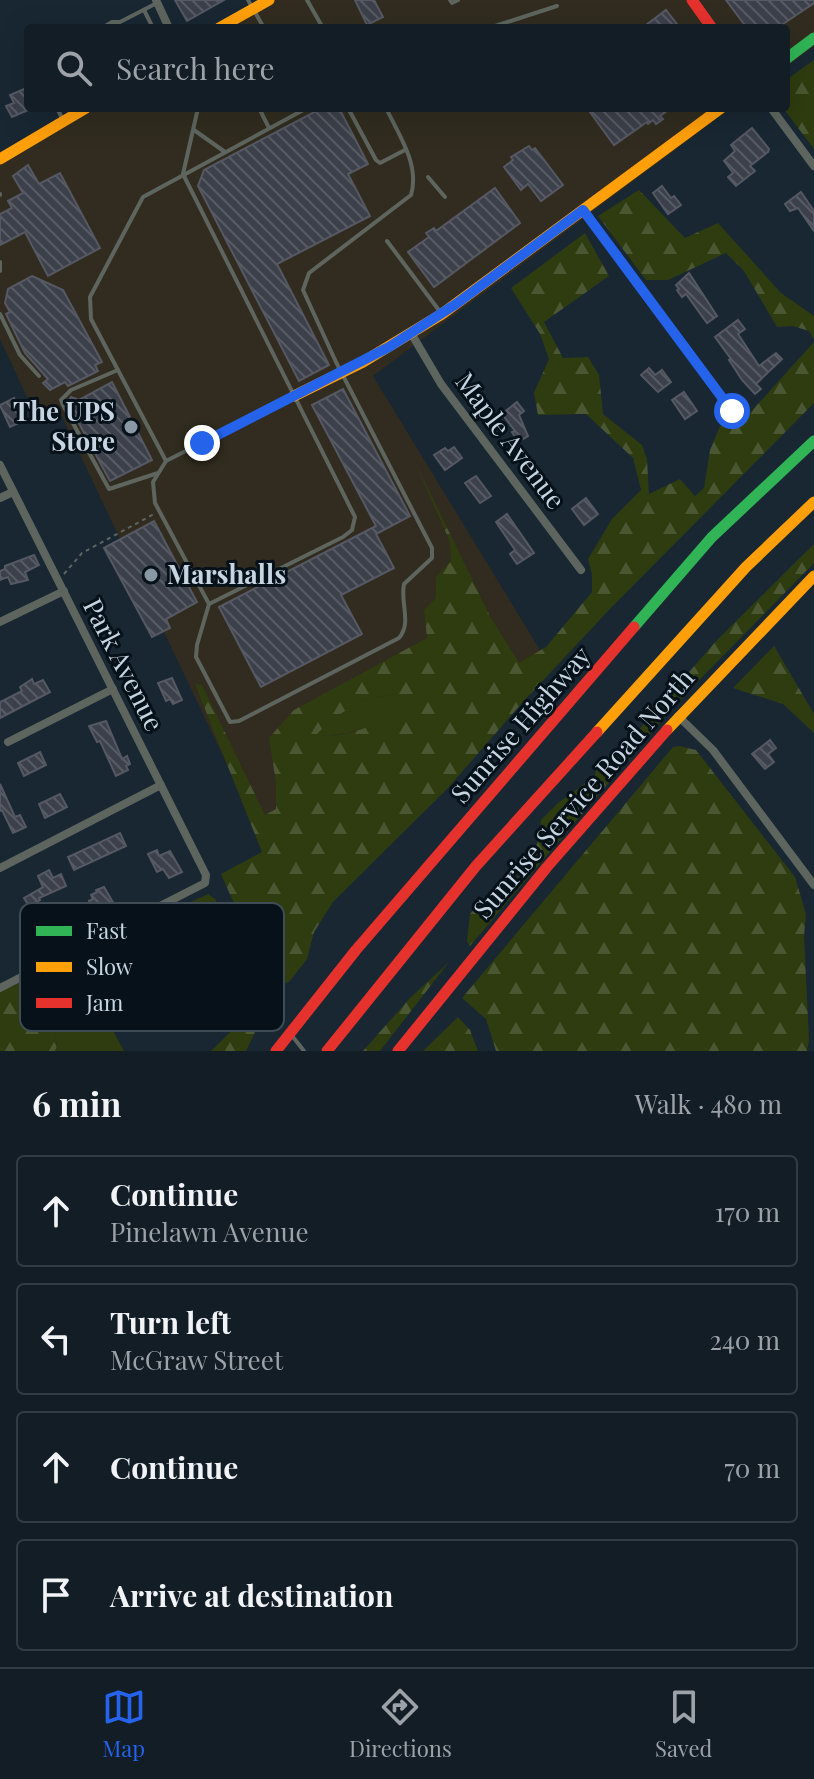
<!DOCTYPE html>
<meta charset="utf-8">
<style>
:root{--surface:#121d26;--page:#1f2a32;--text:#f1f3f6;--muted:#9ca2a7;--line:#313b43;--accent:#2563eb}
body{margin:0;font-family:"Playfair Display",serif;background:var(--page);color:var(--text)}
.stop{position:absolute;width:24px;height:24px;margin:-18px;border:6px solid #2563eb;border-radius:50%;background:#fff}
.stop.end{background:#2563eb;border-color:#fff;box-shadow:0 2px 8px #0008}
.list{margin:0;padding:0;list-style:none}
h2{display:flex;justify-content:space-between;align-items:center;height:104px;margin:0;padding:0 32px;font-size:34px}
h2 small{font-size:26px;font-weight:400;color:var(--muted)}
.list li{display:grid;grid-template-columns:52px 1fr auto;gap:24px;align-items:center;box-sizing:border-box;height:112px;margin:0 16px 16px;padding:0 16px;border:2px solid var(--line);border-radius:8px}
.list b{display:block;font-size:30px;white-space:nowrap}
.list p{margin:0;font-size:26px;white-space:nowrap;color:var(--muted)}
.list em{font-size:26px;font-style:normal;color:var(--muted)}
.icon{flex:none;width:44px;height:44px;fill:none;stroke:currentColor;stroke-width:2;stroke-linecap:round;stroke-linejoin:round}
.map{position:relative;flex:none;width:814px;height:1051px;overflow:hidden}
.search{position:absolute;background:var(--surface);box-shadow:0 8px 32px #0002;left:24px;right:24px;top:24px;height:88px;display:flex;align-items:center;gap:20px;box-sizing:border-box;padding:0 28px;border-radius:8px;color:var(--muted);font-size:30px}
.sheet{height:616px;background:var(--surface)}
nav{display:flex;justify-content:space-around;align-items:center;box-sizing:border-box;height:112px;border-top:2px solid var(--line);background:var(--surface);font-size:22px;color:var(--muted)}
nav a{display:grid;justify-items:center;gap:4px}
nav .on{color:var(--accent)}
.map>svg:first-child{display:block}
</style>
<div class="map">
<svg width="814" height="1051" viewBox="0 0 814 1051">
<defs>
<pattern id="forest-firs" width="22" height="20" patternUnits="userSpaceOnUse" patternTransform="scale(2)"><rect width="22" height="20" fill="#2e3c0f"/><path d="M5 1l3.5 6h-7zM16 11l3.5 6h-7z" fill="#4b5732"/></pattern>
<pattern id="building-back-hatch" width="6" height="6" patternUnits="userSpaceOnUse" patternTransform="scale(2)"><rect width="6" height="6" fill="#3c404a"/><path d="M-1 5l2 2M0 0l6 6M5-1l2 2" fill="none" stroke="#575b64"/></pattern>
</defs>
<rect width="100%" height="100%" fill="#182732"/>
<g fill="#312c1f">
<path d="M269,0H814V46L786,67V28H219Z"/>
<path d="M86,108H731L373,376L548,663L273,862L58,408L35,414L0,339V159Z"/>
</g>
<g fill="#2e3c0f">
<path d="M394,694H410C408,698 407,702 404,705C389,723 338,740 316,734C323,727 353,703 362,700C371,696 384,697 394,694Z"/>
<path d="M85,979L124,1051H55L57,1046L49,1009L64,989Z"/>
</g>
<g fill="url(#forest-firs)" fill-rule="evenodd">
<path d="M814,60V149L783,108H786V80Z"/>
<path d="M639,190L685,238L718,223L781,293L814,316V340L809,331L793,326L777,327L744,271L726,253L668,280H646L598,216Z"/>
<path d="M585,233L609,276L544,322L563,358L588,357L599,375L603,414L642,445L647,459L649,494L680,479L695,496L704,488L710,450L720,426L739,425L814,342V403L608,611L521,704L448,788L333,902L314,932L307,959L289,982L276,985L266,976L221,874L262,852L195,684L202,685L265,815L276,809V782L269,738L294,710L427,638L424,610L436,598V577L451,561L450,542L414,460L491,618L519,663L546,647L592,592V574L588,559L612,519L641,490L633,458L586,414L538,415L534,393L549,359L540,334L511,288ZM394,694H410C398,719 343,742 317,734C323,727 354,703 362,700C371,696 384,697 394,694Z"/>
<path d="M814,544V563L674,706L470,946L467,941L470,914L488,895L505,888L518,877L537,844L541,820L558,803L595,776L596,767L635,734L717,640Z"/>
<path d="M774,646L814,714V733L783,704L733,688Z"/>
<path d="M679,746L696,750L795,877L806,914L804,936L809,1040L807,1051H496L486,1019L462,998L673,747Z"/>
<path d="M208,894L216,900L215,909L150,947L64,990L49,1009L57,1046L55,1051H0V992Z"/>
<path d="M449,962L380,1051H363L410,998Z"/>
<path d="M252,1011L256,1030L246,1051H211Z"/>
<path d="M458,1017L470,1030L478,1051H423Z"/>
</g>
<g fill="url(#building-back-hatch)" stroke="#565863" stroke-width="2">
<path d="M175,0H224L187,21Z"/>
<path d="M355,0H374L383,17L367,25Z"/>
<path d="M726,0H814V3L777,28H747Z"/>
<path d="M666,10L680,28H642Z"/>
<path d="M24,89L28,97V110L12,117L6,106L14,103L10,95Z"/>
<path d="M322,108H339L368,164L348,174L370,216L277,264L329,365L299,381L198,186L204,170Z"/>
<path d="M587,108H671L660,116L663,119L656,124L653,120L648,124L647,122L614,145Z"/>
<path d="M752,128L769,149L768,152L750,166L755,171L736,186L728,177L733,173L724,161L735,151L731,145Z"/>
<path d="M529,146L532,150L535,148L563,185L541,201L528,184L521,190L504,167L513,160L511,157Z"/>
<path d="M28,165L39,184L60,173L100,248L48,276L25,232L0,245V214L12,208L8,201L23,193L13,176Z"/>
<path d="M662,186L671,198L674,196L681,205L668,214L653,193Z"/>
<path d="M495,188L520,223L434,287L408,252L429,237L426,233L434,228L436,231Z"/>
<path d="M801,192L814,211V231L798,208L790,211L785,204Z"/>
<path d="M689,273L717,316L707,323L686,294L682,297L677,290L679,289L676,285Z"/>
<path d="M32,276L63,290L102,362L95,365L98,371L68,386L65,382L50,390L43,383L48,379L25,353L6,314L10,312L5,303L8,289Z"/>
<path d="M738,320L745,329L738,334L759,366L776,353L782,359L756,384L761,389L755,394L742,380L729,360L731,359L715,337Z"/>
<path d="M649,368L655,375L662,370L671,382L658,392L641,375Z"/>
<path d="M112,382L152,460L110,481L68,403L71,397L79,400Z"/>
<path d="M343,389L410,516L376,534L394,568L341,595L362,634L261,687L219,607L376,526L312,405Z"/>
<path d="M684,392L697,411L685,419L672,400Z"/>
<path d="M14,398L19,406L16,407L23,421L10,427L0,405Z"/>
<path d="M517,402L524,411L519,415L528,436L518,442L512,432L515,431L502,414Z"/>
<path d="M454,447L462,458L445,470L434,455L445,448L448,451Z"/>
<path d="M476,476L491,496L480,503L465,483Z"/>
<path d="M586,498L598,514L584,525L572,509Z"/>
<path d="M507,514L534,553L517,564L510,554L515,550L496,522Z"/>
<path d="M154,521L197,602L166,619L170,628L152,637L104,548Z"/>
<path d="M34,555L39,565L25,572L28,580L11,584L8,577L0,580V571L5,569V566Z"/>
<path d="M172,678L182,700L173,704L170,699L166,701L158,683Z"/>
<path d="M32,679L34,684L43,680L50,692L0,718V702L22,691L20,687Z"/>
<path d="M106,721L122,759L127,756L130,764L126,766L128,770L116,776L100,741L97,742L89,726Z"/>
<path d="M770,740L776,748L768,754L774,762L765,769L752,754Z"/>
<path d="M40,752L46,765L24,776L18,763Z"/>
<path d="M0,784L15,817L20,815L26,827L13,833L2,810L0,811Z"/>
<path d="M60,794L67,807L45,818L39,804Z"/>
<path d="M120,833L126,846L74,870L68,857Z"/>
<path d="M157,850L159,856L170,851L182,872L169,878L163,869L157,872L148,854Z"/>
<path d="M49,870L53,878L61,874L66,886L39,898L40,900L29,906L24,898L43,887L38,876Z"/>
<path d="M104,887L114,904L94,913L89,901L93,899L91,895L97,892L96,890Z"/>
</g>
<g fill="none" stroke-linecap="round" stroke-linejoin="round">
<path stroke="#5d6563" stroke-width="2" stroke-dasharray="4 4" stroke-linecap="butt" d="M64,574L82,553L154,514"/>
<g stroke="#5e655f" stroke-width="4">
<path d="M248,0L264,28"/>
<path d="M307,0L323,28"/>
<path d="M450,0L452,3L458,0"/>
<path d="M144,10L153,28"/>
<path d="M58,28L60,27"/>
<path d="M102,28L112,22H120L155,4"/>
<path d="M489,28L557,6"/>
<path d="M28,43V45"/>
<path d="M57,108L63,120"/>
<path d="M198,108L183,174L355,517L352,530L343,537L209,604"/>
<path d="M259,108L269,128"/>
<path d="M348,108L376,160L380,163L405,150"/>
<path d="M194,130L225,152"/>
<path d="M428,177L445,197"/>
<path d="M0,195V194"/>
<path d="M387,241L441,313"/>
<path d="M0,262V271"/>
<path d="M0,314L20,355L39,376"/>
<path d="M118,370L71,390L61,400L63,405L109,489L158,473"/>
<path d="M292,397L166,461L153,482L155,503L209,604L197,645L196,657L230,722L239,721L399,638C412,623 400,603 404,584L432,558V548L336,362L303,290L309,273L411,195C420,165 399,135 386,108"/>
<path d="M166,461L91,319L90,297L143,197L307,108"/>
<path d="M293,1037L304,1051"/>
</g>
<g stroke="#5e655f" stroke-width="8">
<path d="M156,0L169,28"/>
<path d="M771,108L814,166"/>
<path d="M583,210L732,411"/>
<path d="M411,333L441,384L581,570"/>
<path d="M0,465L206,875L205,883L0,988"/>
<path d="M0,498L13,492"/>
<path d="M0,622L64,591"/>
<path d="M678,716L713,750L814,885"/>
<path d="M8,742L113,689"/>
<path d="M0,868L161,785"/>
</g>
<g stroke="#30b455" stroke-width="11">
<path d="M786,59L814,38"/>
<path d="M634,627L712,537L814,441"/>
</g>
<g stroke="#ff9f0a" stroke-width="11">
<path d="M219,28L269,0"/>
<path d="M0,159L86,108"/>
<path d="M294,396L363,362L442,314L721,108"/>
<path d="M667,730L814,576"/>
<path d="M597,732L746,567L814,502"/>
</g>
<g stroke="#e5322d" stroke-width="11">
<path d="M692,0L712,28"/>
<path d="M276,1051L356,950L634,627"/>
<path d="M327,1051L476,866L597,732"/>
<path d="M398,1051L547,867L667,730"/>
</g>
</g>
<g fill="none" stroke-linecap="round" stroke-linejoin="round">
<path stroke="#2563eb" stroke-width="10" d="M202,443L389,347L456,304L583,210L732,411"/>
</g>
<g fill="#8998a4" stroke="#061119" stroke-width="3">
<circle cx="131" cy="427" r="8"/>
<circle cx="151" cy="575" r="8"/>
</g>
<g text-anchor="middle" stroke-width="6" stroke-linejoin="round" paint-order="stroke">
<g font-size="26" font-weight="bold" fill="#c6d5e1" stroke="#061119" text-anchor="end">
<text x="115" y="421">The UPS<tspan x="115" dy="30">Store</tspan></text>
<text x="167" y="584" text-anchor="start">Marshalls</text>
</g>
<g font-size="26" fill="#c6d5e1" stroke="#061119">
<text transform="translate(510 441) rotate(53)" y="9">Maple Avenue</text>
<text transform="translate(123 665) rotate(63)" y="9">Park Avenue</text>
<text transform="translate(521 725) rotate(-49)" y="9">Sunrise Highway</text>
<text transform="translate(584 794) rotate(-49)" y="9">Sunrise Service Road North</text>
</g>
</g>
<rect x="20" y="903" width="264" height="128" rx="12" fill="#061119" stroke="#404c55" stroke-width="2"/>
<rect x="36" y="926" width="36" height="10" fill="#30b455"/>
<rect x="36" y="962" width="36" height="10" fill="#ff9f0a"/>
<rect x="36" y="998" width="36" height="10" fill="#e5322d"/>
<g font-size="22" fill="#c6d5e1">
<text x="86" y="939">Fast</text>
<text x="86" y="975">Slow</text>
<text x="86" y="1011">Jam</text>
</g>
</svg>
<div class="stop" style="left:732px;top:411px"></div>
<div class="stop end" style="left:202px;top:443px"></div>
<div class="search"><svg class="icon" aria-label="search" viewBox="0 0 24 24"><circle cx="10" cy="10" r="6"/><path d="M15 15l6 6"/></svg>Search here</div>
</div>
<section class="sheet">
<h2>6 min<small>Walk · 480 m</small></h2>
<ul class="list">
<li><svg class="icon" aria-label="ahead" viewBox="0 0 24 24"><path d="M12 20V5M6 11l6-6 6 6"/></svg><div><b>Continue</b><p>Pinelawn Avenue</p></div><em>170 m</em></li>
<li><svg class="icon" aria-label="left" viewBox="0 0 24 24"><path d="M17 20v-9H6M10 6l-5 5 5 5"/></svg><div><b>Turn left</b><p>McGraw Street</p></div><em>240 m</em></li>
<li><svg class="icon" aria-label="ahead" viewBox="0 0 24 24"><path d="M12 20V5M6 11l6-6 6 6"/></svg><div><b>Continue</b></div><em>70 m</em></li>
<li><svg class="icon" aria-label="arrive" viewBox="0 0 24 24"><path d="M6 21V4h12l-3 4 3 4H6"/></svg><div><b>Arrive at destination</b></div></li>
</ul>
</section>
<nav>
<a class="on"><svg class="icon" aria-label="map" viewBox="0 0 24 24"><path d="M3 6l6-2 6 2 6-2v14l-6 2-6-2-6 2zM9 4v14M15 6v14"/></svg>Map</a>
<a><svg class="icon" aria-label="directions" viewBox="0 0 24 24"><path d="M12 3l9 9-9 9-9-9zM9 14v-3h6M13 9l2 2-2 2"/></svg>Directions</a>
<a><svg class="icon" aria-label="saved" viewBox="0 0 24 24"><path d="M7 4h10v16l-5-4-5 4z"/></svg>Saved</a>
</nav>
